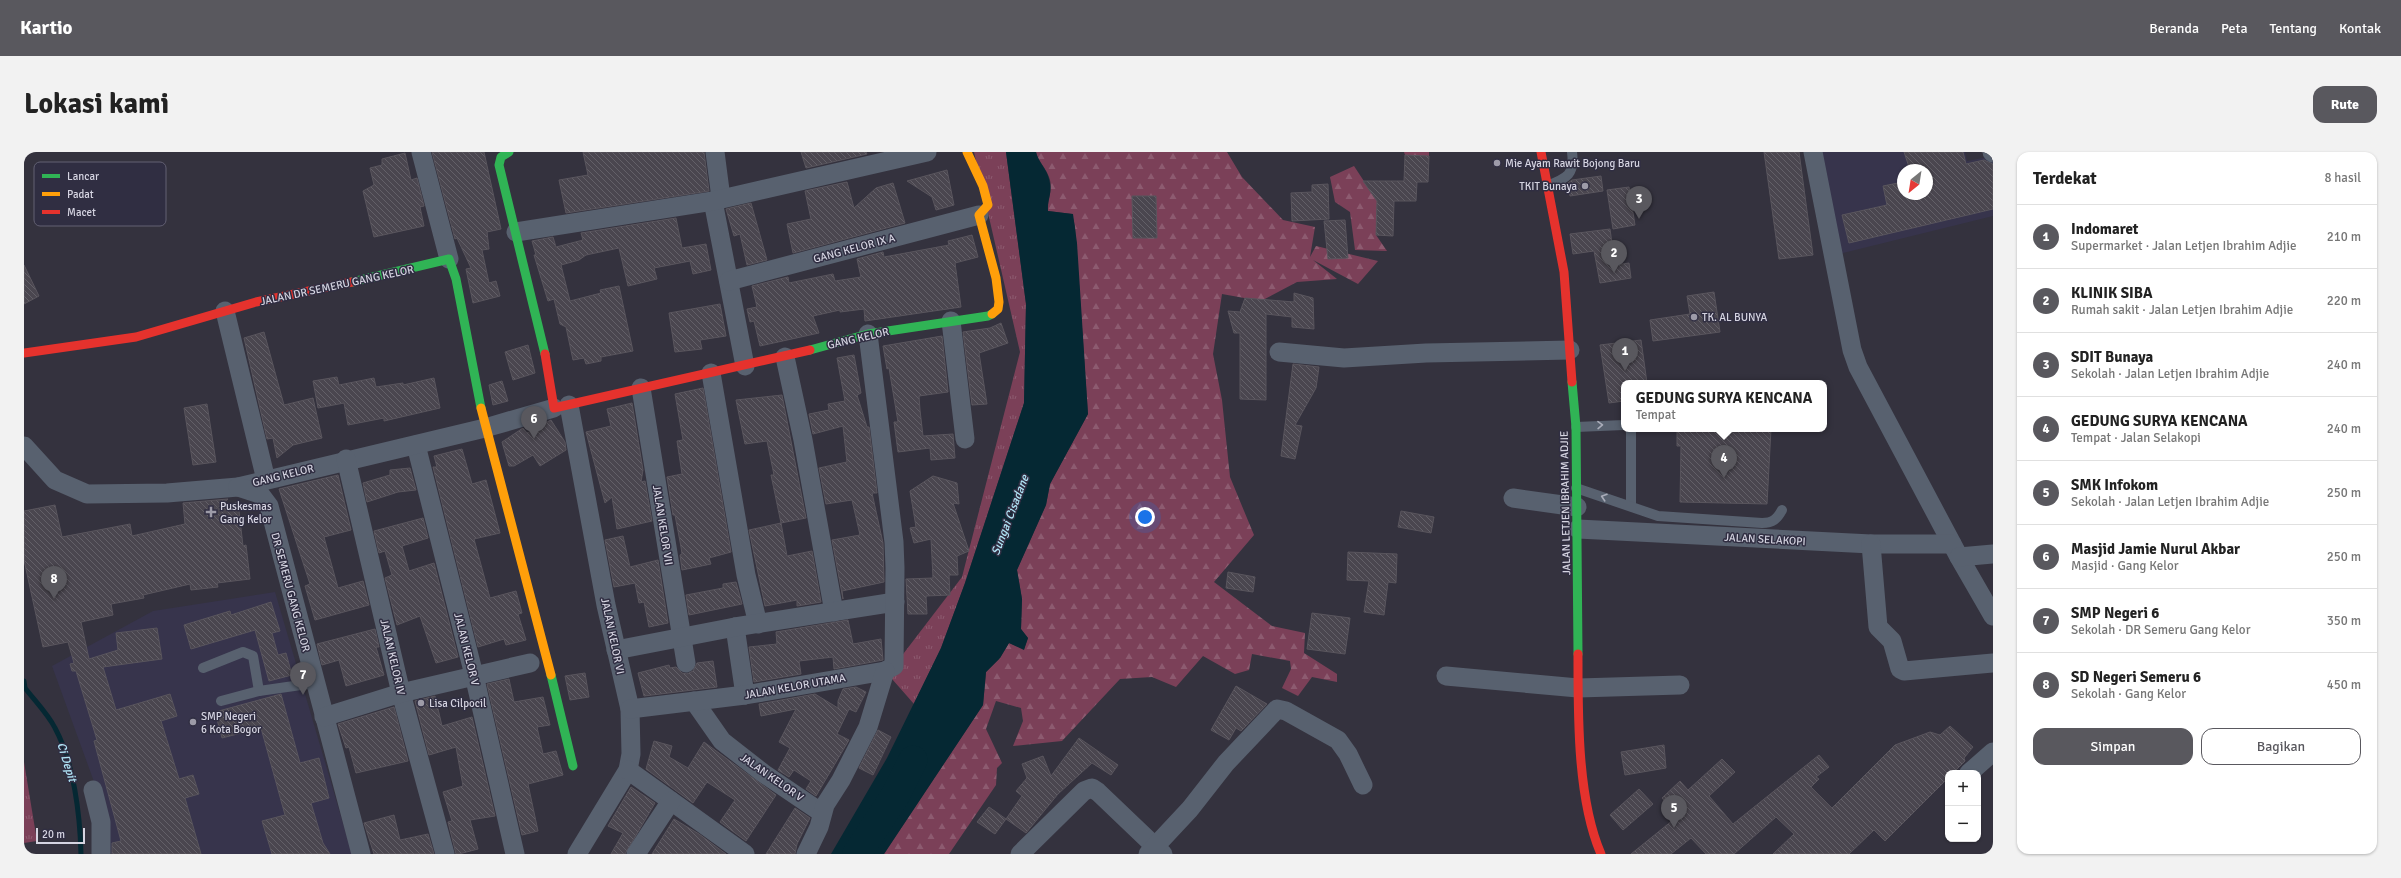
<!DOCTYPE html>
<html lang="id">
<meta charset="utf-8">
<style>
:root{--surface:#fff;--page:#f2f2f2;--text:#222;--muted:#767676;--line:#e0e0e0;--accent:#59585e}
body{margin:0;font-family:Signika,sans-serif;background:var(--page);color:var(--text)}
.controls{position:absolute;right:12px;bottom:12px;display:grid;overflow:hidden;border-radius:8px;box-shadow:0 1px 3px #0004}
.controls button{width:36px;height:36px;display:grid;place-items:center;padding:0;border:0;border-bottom:1px solid var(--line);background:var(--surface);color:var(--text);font:20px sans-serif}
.compass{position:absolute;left:1873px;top:12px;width:36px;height:36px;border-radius:50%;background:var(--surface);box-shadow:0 1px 3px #0004;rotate:210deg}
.scale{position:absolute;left:12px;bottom:10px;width:49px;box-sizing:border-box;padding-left:4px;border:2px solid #d5d4e1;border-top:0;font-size:11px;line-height:14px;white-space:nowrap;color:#d5d4e1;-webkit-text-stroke:3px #302e42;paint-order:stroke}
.you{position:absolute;left:1121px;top:365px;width:14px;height:14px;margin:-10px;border:3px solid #fff;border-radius:50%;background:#1a73e8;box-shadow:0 0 0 6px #1a73e833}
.badge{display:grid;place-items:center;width:26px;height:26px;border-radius:50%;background:var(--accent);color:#fff;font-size:13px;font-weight:700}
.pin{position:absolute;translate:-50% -33px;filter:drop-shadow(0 1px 2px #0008)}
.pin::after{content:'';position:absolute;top:21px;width:14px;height:12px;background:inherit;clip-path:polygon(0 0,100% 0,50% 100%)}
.popup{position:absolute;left:1597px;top:228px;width:206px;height:52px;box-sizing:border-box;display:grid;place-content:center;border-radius:8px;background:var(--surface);filter:drop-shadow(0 1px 3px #0005);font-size:13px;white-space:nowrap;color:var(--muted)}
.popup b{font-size:15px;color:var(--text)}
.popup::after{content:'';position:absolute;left:50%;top:100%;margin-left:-8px;border:8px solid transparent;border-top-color:var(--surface)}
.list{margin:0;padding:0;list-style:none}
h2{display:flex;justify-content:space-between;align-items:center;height:52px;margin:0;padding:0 16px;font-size:17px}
h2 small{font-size:13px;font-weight:400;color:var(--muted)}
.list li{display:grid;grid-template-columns:26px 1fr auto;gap:12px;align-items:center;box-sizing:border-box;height:64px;padding:0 16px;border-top:1px solid var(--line)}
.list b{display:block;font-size:15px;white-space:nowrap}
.list p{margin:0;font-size:13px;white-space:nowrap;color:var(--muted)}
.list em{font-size:13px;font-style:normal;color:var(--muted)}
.actions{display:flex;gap:8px;padding:12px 16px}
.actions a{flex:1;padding:9px 0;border:1px solid var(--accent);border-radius:12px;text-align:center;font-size:14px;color:var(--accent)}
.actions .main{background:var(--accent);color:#fff}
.map{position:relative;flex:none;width:1969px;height:702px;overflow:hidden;border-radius:12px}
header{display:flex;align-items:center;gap:24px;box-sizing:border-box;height:56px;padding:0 20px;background:var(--accent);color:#fff}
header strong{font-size:19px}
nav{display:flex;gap:22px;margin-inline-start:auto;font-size:14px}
.intro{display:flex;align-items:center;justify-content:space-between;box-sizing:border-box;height:96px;padding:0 24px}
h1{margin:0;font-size:28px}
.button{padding:10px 18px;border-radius:12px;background:var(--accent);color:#fff;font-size:14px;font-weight:700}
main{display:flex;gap:24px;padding:0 24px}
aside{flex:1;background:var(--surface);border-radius:12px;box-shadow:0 1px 3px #0004}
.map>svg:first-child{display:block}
</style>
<header>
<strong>Kartio</strong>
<nav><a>Beranda</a><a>Peta</a><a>Tentang</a><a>Kontak</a></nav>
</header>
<div class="intro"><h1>Lokasi kami</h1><a class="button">Rute</a></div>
<main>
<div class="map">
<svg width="1969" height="702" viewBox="0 0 1969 702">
<defs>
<pattern id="grass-tufts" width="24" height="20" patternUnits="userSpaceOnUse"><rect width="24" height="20" fill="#7b4058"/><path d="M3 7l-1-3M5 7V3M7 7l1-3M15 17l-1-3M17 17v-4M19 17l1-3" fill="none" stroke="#8d5b70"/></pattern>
<pattern id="forest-firs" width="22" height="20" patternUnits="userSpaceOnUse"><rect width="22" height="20" fill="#7b4058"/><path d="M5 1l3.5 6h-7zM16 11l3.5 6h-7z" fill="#8d5b70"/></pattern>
<pattern id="building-back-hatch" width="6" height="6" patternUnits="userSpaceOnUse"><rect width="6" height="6" fill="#4a464f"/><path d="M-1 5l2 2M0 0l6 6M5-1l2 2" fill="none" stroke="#636068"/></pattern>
</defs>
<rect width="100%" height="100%" fill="#34323e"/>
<g fill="#37344c" fill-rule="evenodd">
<path d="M1793,0H1941L1943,9L1969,4V64L1815,102ZM1879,18H1903V42H1879Z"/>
<path d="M251,440L328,702H87L69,627L28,514L129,459Z"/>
</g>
<g fill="url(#grass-tufts)">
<path d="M950,0H982L1002,152L1000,251L941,431L917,496L890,552L861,519L870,514L938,425L996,200Z"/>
<path d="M0,610L13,689L0,691Z"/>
</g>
<g fill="url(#forest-firs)">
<path d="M1012,0H1203L1218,25L1259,68L1291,75L1286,105L1292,94L1354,109L1334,132L1289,108L1313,127L1273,130L1237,149L1198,142L1189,202L1198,248L1206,325L1230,383L1190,430L1248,474L1281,481L1280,501L1313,522V530L1288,525L1274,544L1258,536L1267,517L1266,509L1228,502L1225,518L1211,522L1179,504L1152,535L1128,525L1096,527L1038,589L989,594L999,569L997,556L972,549L962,577L978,611L973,616L972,633L925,702H860L959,553L962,520L976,506L985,491L1000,497L1004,486L997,477L998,447L993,418L1022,353L1026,332L1064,262L1051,74L1048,62L1024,59C1023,47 1030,38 1025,25C1022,16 1014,9 1012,0Z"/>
<path d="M1380,0H1405V4L1381,3Z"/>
<path d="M1330,14L1353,49L1352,83L1363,99L1331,98L1326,60L1311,50L1306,25Z"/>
</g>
<path fill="#052833" d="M982,0H1012C1014,10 1023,17 1025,27C1029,42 1023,46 1024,59L1049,62L1053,91L1064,262L1026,332L1022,353L993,418L998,447L997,477L1004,486L1000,498L985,491L976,506L962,520L959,553L860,702H807L863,606L917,496L941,431L1000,251L1002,152Z"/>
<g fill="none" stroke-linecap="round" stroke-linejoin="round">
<path stroke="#052833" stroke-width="5" d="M0,529L1,536C11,549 24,562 31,576C50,611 56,663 57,702"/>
<path stroke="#052833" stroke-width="29" d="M833,702L871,644L889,608"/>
</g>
<g fill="url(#building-back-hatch)" stroke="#59555d">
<path d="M408,0H460L477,77L463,80L465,97L458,98L465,131L472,129L476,144L449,151L442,117L447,116L433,86L431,87Z"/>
<path d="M559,0H680L685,39L542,61L535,28L564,23Z"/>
<path d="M777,0H842L843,2L782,16Z"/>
<path d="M1740,0H1775L1789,103L1755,107Z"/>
<path d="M1880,0H1939L1942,12L1960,8L1969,12V57L1825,91L1818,63L1863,53L1859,34L1879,30V42H1903V18H1886Z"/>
<path d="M381,1L387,28L393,26L400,54L396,55L400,74L350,85L339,39L350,33L346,16L358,13V7Z"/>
<path d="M1381,3L1405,4L1404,30H1393L1392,49H1370L1369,84L1352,83L1353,49L1339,29H1380Z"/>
<path d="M923,18L930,53L912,58L908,45L883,29Z"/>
<path d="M1577,24L1579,39L1546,44L1544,31L1548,28Z"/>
<path d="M823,30L830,56L852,36L869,31L881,71L769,101L763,72L787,67L781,39Z"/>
<path d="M1304,32L1305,67L1268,69L1267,41L1288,40V33Z"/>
<path d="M1605,35L1611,73L1589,77L1583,38Z"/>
<path d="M1108,44H1132L1133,86H1109Z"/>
<path d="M727,51L743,108L723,113L716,82L710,84L702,57Z"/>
<path d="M652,66L658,96L682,92L687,118L669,122L666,109L630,116L633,127L604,134L595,96L562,103L555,108L537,113L546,149L577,141L576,138L595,134L609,199L577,205V209L562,212L560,206L549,208L542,175L536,172L530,147L524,149L510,103H512L508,89L529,85L532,95L559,88L557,81Z"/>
<path d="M1321,68L1324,106L1304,107L1300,69Z"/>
<path d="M1586,77L1591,113L1605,111L1607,126L1576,131L1570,99L1549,102L1546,82Z"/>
<path d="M948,83L954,105L931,111L937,155L841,169L840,157L816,160V158L789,164L795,181L736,194L730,169L726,170L723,157L733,155L728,134L764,125L765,131L809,122L811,129L837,125L833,107L859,100L860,105L925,93L924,89Z"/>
<path d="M0,113L15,144L0,152Z"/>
<path d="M1690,140L1696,180L1629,189L1626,168L1666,162L1663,144Z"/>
<path d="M1270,141L1289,146L1290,177L1268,175V165L1242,162V248L1216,247V181H1210L1204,159L1216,160L1221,146L1270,150Z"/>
<path d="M696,152L702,184L676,188L678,197L651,200L645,161Z"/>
<path d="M977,171L984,191L955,201L963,252L948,253L939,180L966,176Z"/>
<path d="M240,180L260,253L289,246L298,286L269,293L253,306L249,286L243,287L220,186Z"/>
<path d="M918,184L924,240L895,244L896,258L899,284L929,282L931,306L907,308L906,296L874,300L870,270H874L865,216L863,217L859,194Z"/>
<path d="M1617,188L1623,231H1600V249L1585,251L1576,193Z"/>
<path d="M504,193L511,221L489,228L481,200Z"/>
<path d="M830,203L837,241L833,243L843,275H845L853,341H848L859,391L860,430L818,439L819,447L808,388L836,383L828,348L802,352L795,316L823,310L819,274L789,282L785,262L805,258L804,252L821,249L813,206Z"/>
<path d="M1269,212L1295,215L1292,236L1271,273L1278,274L1271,307L1257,304Z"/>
<path d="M313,225L315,233L350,226L352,235L379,231V233L410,226L416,256L360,269V266L324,273L320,251L294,256L289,229Z"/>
<path d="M478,229L484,249L469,253L465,233Z"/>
<path d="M679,236L707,400L685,406L687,412L658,418L656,403L658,402L657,395L651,363H649L643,325L658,322L653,289L659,288L651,242Z"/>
<path d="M758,243L782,366L757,371L747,323H750L743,289L721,292L712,248Z"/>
<path d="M608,251L619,318L617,330L621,329L628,369L593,377L588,345L581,351L562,280L587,274L583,257Z"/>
<path d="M183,252L192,310L169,313L160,256Z"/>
<path d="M527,268L541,290L542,298L516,314L509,303L490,314H485L478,290L499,276L503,281Z"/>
<path d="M1653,277H1747L1743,352L1656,350L1657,294H1653Z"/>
<path d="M438,297L448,332L462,328L476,381L450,387L466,446L492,439L498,461L494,462L502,488L482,493L480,487L454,495L409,315H413L410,304Z"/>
<path d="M386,316L392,338L374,340L343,350L339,331L366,323V318Z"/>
<path d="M314,323L327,378L300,385L314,436L339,429L345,453L291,468L281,434L286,432L255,337Z"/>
<path d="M909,324L933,331L935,352L929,351L945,399L933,404L934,423H925L926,443L902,444L903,462H884L882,427L909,426L907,387L890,391L886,376L892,375L886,339Z"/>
<path d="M204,347L191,358L214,350L219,394L222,393L226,427L193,431L194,435L167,438L166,432L119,443L120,446L87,452L89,463L57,470L65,507L94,498L92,481L133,476L138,507L79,515L92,558L146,542L153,564L137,569L155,627L169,623L175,642L161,646L177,702H88V691L97,689L70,589L73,588L52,519H48L46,512L50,511L44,490L19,495L0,408V359L31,353L38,385L106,372L108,384L161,372L159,351Z"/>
<path d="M1377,359L1410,365L1407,381L1374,375Z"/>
<path d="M399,366L404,386L378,394L385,419L410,411L434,505L412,511L396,464L373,473L361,426L368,423L361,399L355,401L350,379Z"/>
<path d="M757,371L763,404L788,399L797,450L773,454V448L741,454L725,378Z"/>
<path d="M599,384L606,415L634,408L644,471L625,475L620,450L615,451L611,431L590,435L581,388Z"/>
<path d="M1324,400L1373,402L1372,431L1364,430L1360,463L1340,460L1345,429L1323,428Z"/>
<path d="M1204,420L1231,425L1229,440L1202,436Z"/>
<path d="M712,430L718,452L665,463L662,443L699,436V432Z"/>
<path d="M247,450L256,479L248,481L254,503L262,501L268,523L245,529L231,478L167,497L160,473L206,459L207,463Z"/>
<path d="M1288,461L1326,466L1321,502L1283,497Z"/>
<path d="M824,468L829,492L857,487L859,508L810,517L809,505L775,509L777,522L730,530L725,495L753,492L752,480Z"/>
<path d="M351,477L355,495H352L360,523L322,534L315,508L298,513L293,492Z"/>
<path d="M689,509L693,535L620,544L614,521L645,513L646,516L652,515L658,521L663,522L669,519L673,511Z"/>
<path d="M561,521L565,545L546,548L541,524Z"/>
<path d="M485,527L490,550L519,545L526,573L513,575L519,602L532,599L539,623L504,632L514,679L498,683L463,532Z"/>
<path d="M1212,534L1243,552L1217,579L1212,576L1205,588L1187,578Z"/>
<path d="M832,535L842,540L832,560L825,557L813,582L825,588L792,644L782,637L787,629L770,618L765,625L754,618L766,596L755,590L772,557L737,564L735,552L791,542L814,556V549L819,537Z"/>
<path d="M257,542L276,611L295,606L305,646L287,651L299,691L306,702H248L238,669L261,663L237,576L198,586L191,560Z"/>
<path d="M411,544L418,574L448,565L471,664L446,668L454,697L435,702H432L424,670L428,669L419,640L439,634L432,595L405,603L391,549Z"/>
<path d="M370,555L384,609L332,621L325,595L322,596L314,572Z"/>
<path d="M1926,574L1949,595L1940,606L1941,609L1929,621H1924V626L1861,689L1850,678L1825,702H1749L1770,682L1752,665L1710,702H1682L1667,686L1647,702H1607L1654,664L1638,646L1656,629L1664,638L1698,607L1711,620L1685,644L1709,672L1795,603L1805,615L1792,625L1795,627L1787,635L1808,656L1871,593L1906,580L1916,583Z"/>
<path d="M854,578L867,585L849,623L835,616Z"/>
<path d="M1055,586L1094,613L1087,623L1068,611L1034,642L1002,681L982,667L998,644L992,639L1003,626L998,612L1019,604L1027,624Z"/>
<path d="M630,589L648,594L645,605L664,616L680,590L752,643L722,689L696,670L711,648L683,630L669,651L622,617Z"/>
<path d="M1640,593L1642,616L1601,623L1597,600Z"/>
<path d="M607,635L631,651L601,702H587L599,681L584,674Z"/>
<path d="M1615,637L1629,652L1599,678L1586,663Z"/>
<path d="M965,655L982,667L971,682L953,670Z"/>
<path d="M771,656L786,666L773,692L771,702H742Z"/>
<path d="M370,663L376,688L404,682L410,702H350L340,671Z"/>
<path d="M650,667L675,682L702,702H628Z"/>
</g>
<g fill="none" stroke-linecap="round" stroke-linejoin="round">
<g stroke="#58616f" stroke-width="10">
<path d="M1523,34C1543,26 1551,23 1548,0"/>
<path d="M1552,275L1600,273"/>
<path d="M1607,277V354"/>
<path d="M1552,336L1634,364L1738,371C1749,371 1753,367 1758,358"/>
<path d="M179,516L219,500L229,504L235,539"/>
<path d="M197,549L235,539L291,531"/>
</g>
<g stroke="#58616f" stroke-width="19">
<path d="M397,0L425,107"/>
<path d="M691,0L697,46"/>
<path d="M1789,0L1828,198L1834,215L1935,405L1969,464"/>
<path d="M1968,0L1969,1"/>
<path d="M689,49L721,214"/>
<path d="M492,80L689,49L903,0"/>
<path d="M705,129L955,63"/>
<path d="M201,159L242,328"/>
<path d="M927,169L941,287"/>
<path d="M1255,200L1320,206L1402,201L1546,198"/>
<path d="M761,205L779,288L810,460"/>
<path d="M687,221L722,423L734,472"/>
<path d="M617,236L662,511"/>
<path d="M545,253L582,453L606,557L607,602L604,618L553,702"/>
<path d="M392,293L450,523L491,702"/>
<path d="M0,294L31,328L63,342L143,341L214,335L461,276L530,256"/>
<path d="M322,307L377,541L421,702"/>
<path d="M214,335L236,342L245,354L337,702"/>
<path d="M1489,346L1553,355"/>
<path d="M1554,377L1847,392H1928"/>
<path d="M1847,392L1854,475L1868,489L1876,517L1880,519L1969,511"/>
<path d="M1935,405L1969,402"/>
<path d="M711,475L721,543"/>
<path d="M592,498L711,475L871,450"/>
<path d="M1422,524L1554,536L1656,533"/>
<path d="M670,549L698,589L739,621L798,661"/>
<path d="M606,557L721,543L861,519L870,514L871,416L870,390L844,182"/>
<path d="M300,565L377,541L506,511"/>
<path d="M604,618L721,702"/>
<path d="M1945,621L1969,600"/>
<path d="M69,638L77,670V702"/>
<path d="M612,702L647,649"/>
<path d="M782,702L795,675L801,653L817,628L844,575L861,519"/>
<path d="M996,702L1060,639L1068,636L1074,640L1139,702"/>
<path d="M1124,702L1166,657L1202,611L1253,557L1262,559L1314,588L1324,602L1339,633"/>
</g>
<g stroke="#30b455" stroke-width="9">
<path d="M485,0L477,5L475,13L521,202"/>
<path d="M328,130L425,107L432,127L457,256"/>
<path d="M786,198L844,182L964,164L968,162"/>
<path d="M1548,230L1552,275L1554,502"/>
<path d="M527,523L549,614"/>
</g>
<g stroke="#ff9f0a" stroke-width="9">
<path d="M943,0L959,34L964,53L955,63L972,126L975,150L974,157L968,162"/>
<path d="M457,256L527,523"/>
</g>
<g stroke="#e5322d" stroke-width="9">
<path d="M1517,0L1540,120L1548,230"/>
<path d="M0,201L112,185L232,150L328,130"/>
<path d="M521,202L530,256L786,198"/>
<path d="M1554,502C1554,562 1553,647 1577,702"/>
</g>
</g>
<defs><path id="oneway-chevron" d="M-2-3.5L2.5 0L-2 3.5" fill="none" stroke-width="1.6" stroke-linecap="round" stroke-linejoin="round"/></defs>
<g stroke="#a9acb9">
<use href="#oneway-chevron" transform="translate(1576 273) rotate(-1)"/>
<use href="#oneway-chevron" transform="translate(1580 345) rotate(-162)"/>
</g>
<g fill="#9d9ba8" stroke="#302e42" stroke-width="1.5">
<circle cx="1473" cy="11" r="4"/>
<circle cx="1561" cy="34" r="4"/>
<circle cx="1670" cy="165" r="4"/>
<path d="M185 354h4v4h4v4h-4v4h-4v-4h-4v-4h4z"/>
<circle cx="397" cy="551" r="4"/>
<circle cx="169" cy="570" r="4"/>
</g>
<g text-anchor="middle" stroke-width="3" stroke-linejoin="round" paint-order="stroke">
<g font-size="11" fill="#d5d4e1" stroke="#302e42" text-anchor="start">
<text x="1481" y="15">Mie Ayam Rawit Bojong Baru</text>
<text x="1553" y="38" text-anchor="end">TKIT Bunaya</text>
<text x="1678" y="169">TK. AL BUNYA</text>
<text x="196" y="358">Puskesmas<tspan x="196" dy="13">Gang Kelor</tspan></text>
<text x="405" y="555">Lisa Cilpocil</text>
<text x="177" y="568">SMP Negeri<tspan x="177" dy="13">6 Kota Bogor</tspan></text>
</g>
<g font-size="11" fill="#d5d4e1" stroke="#302e42">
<text transform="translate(830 96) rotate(-15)" y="4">GANG KELOR IX A</text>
<text transform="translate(313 133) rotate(-12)" y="4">JALAN DR SEMERU GANG KELOR</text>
<text transform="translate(834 186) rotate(-13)" y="4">GANG KELOR</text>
<text transform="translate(259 323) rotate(-14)" y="4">GANG KELOR</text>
<text transform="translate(1541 351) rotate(-91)" y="4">JALAN LETJEN IBRAHIM ADJIE</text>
<text transform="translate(639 373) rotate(81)" y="4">JALAN KELOR VII</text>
<text transform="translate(1741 387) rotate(3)" y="4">JALAN SELAKOPI</text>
<text transform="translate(267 440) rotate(75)" y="4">DR SEMERU GANG KELOR</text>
<text transform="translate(589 484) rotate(78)" y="4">JALAN KELOR VI</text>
<text transform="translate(443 497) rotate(76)" y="4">JALAN KELOR V</text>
<text transform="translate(369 505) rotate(77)" y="4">JALAN KELOR IV</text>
<text transform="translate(771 534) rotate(-10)" y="4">JALAN KELOR UTAMA</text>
<text transform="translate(748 625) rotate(35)" y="4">JALAN KELOR V</text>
</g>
<g font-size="12" font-style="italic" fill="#b1e5f7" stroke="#302e42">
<text transform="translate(986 363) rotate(-69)" y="4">Sungai Cisadane</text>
<text transform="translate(43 610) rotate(73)" y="4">Ci Depit</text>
</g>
</g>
<rect x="10" y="10" width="132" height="64" rx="6" fill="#302e42" stroke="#626072" stroke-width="1"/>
<rect x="18" y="22" width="18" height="4" fill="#30b455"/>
<rect x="18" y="40" width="18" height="4" fill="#ff9f0a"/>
<rect x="18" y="58" width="18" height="4" fill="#e5322d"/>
<g font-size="11" fill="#d5d4e1">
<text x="43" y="28">Lancar</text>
<text x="43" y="46">Padat</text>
<text x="43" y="64">Macet</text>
</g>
</svg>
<div class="controls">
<button>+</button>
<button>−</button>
</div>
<svg class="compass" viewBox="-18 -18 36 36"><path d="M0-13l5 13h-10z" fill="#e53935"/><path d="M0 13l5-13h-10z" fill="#767676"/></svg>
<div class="scale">20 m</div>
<div class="you"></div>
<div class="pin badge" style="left:1601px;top:219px">1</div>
<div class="pin badge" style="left:1590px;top:121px">2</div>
<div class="pin badge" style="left:1615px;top:67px">3</div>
<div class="pin badge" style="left:1700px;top:326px">4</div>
<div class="popup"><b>GEDUNG SURYA KENCANA</b>Tempat</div>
<div class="pin badge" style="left:1650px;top:676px">5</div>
<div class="pin badge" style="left:510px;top:287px">6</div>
<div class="pin badge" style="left:279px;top:543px">7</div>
<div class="pin badge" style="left:30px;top:447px">8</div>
</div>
<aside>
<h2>Terdekat<small>8 hasil</small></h2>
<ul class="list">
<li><span class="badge">1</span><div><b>Indomaret</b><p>Supermarket · Jalan Letjen Ibrahim Adjie</p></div><em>210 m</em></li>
<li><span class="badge">2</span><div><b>KLINIK SIBA</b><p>Rumah sakit · Jalan Letjen Ibrahim Adjie</p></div><em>220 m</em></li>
<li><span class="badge">3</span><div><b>SDIT Bunaya</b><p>Sekolah · Jalan Letjen Ibrahim Adjie</p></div><em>240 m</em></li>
<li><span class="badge">4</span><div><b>GEDUNG SURYA KENCANA</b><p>Tempat · Jalan Selakopi</p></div><em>240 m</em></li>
<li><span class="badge">5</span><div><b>SMK Infokom</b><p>Sekolah · Jalan Letjen Ibrahim Adjie</p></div><em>250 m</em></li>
<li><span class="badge">6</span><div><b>Masjid Jamie Nurul Akbar</b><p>Masjid · Gang Kelor</p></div><em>250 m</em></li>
<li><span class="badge">7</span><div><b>SMP Negeri 6</b><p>Sekolah · DR Semeru Gang Kelor</p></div><em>350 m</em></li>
<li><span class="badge">8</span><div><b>SD Negeri Semeru 6</b><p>Sekolah · Gang Kelor</p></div><em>450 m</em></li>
</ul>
<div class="actions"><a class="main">Simpan</a><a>Bagikan</a></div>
</aside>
</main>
